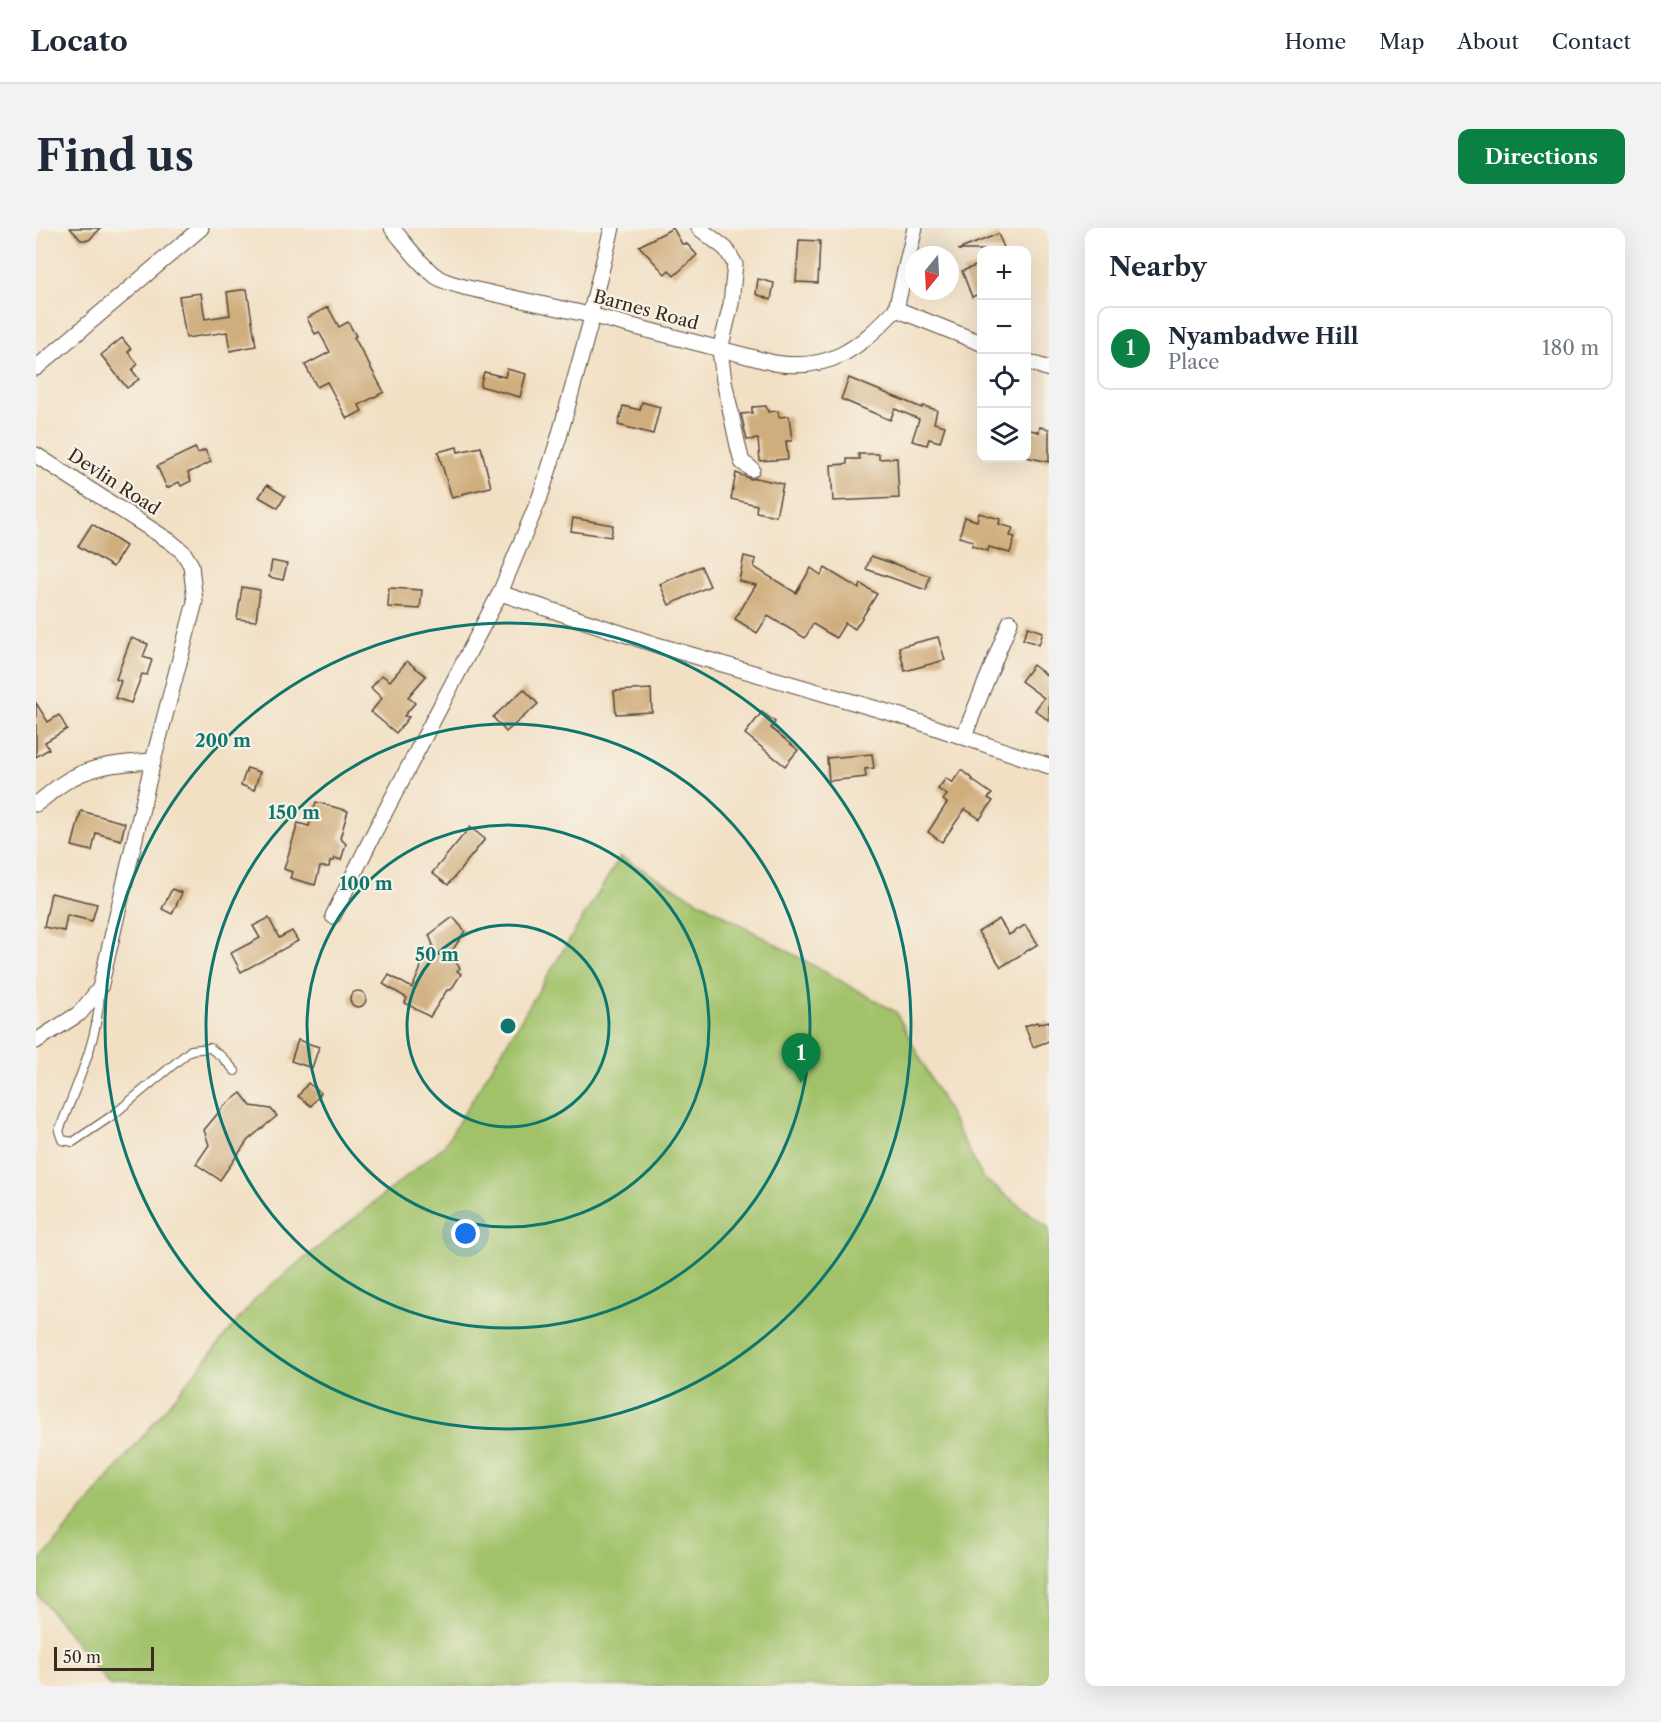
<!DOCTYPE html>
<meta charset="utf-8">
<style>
:root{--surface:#fff;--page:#f2f2f3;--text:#1f2937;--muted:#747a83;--line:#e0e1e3;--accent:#0b8043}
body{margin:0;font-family:"Libre Caslon Text",serif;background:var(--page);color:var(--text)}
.controls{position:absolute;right:18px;top:18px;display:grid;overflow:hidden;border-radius:12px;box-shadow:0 6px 24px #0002}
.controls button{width:54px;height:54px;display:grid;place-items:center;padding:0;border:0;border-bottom:2px solid var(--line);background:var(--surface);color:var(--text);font:30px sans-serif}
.compass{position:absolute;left:869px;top:18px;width:54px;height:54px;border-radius:50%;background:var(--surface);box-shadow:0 6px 24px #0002;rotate:198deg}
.scale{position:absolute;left:18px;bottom:15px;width:100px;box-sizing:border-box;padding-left:6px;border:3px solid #3b2a1e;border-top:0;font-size:16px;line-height:21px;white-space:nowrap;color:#3b2a1e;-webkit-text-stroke:4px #f7f3e8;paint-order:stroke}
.you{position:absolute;left:430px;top:1006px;width:21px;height:21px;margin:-15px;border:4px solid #fff;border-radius:50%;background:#1a73e8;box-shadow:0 0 0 9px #1a73e833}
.badge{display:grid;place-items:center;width:39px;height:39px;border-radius:50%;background:var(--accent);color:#fff;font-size:20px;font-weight:700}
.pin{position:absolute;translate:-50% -50px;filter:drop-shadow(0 2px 3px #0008)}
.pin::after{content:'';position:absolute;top:32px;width:21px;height:18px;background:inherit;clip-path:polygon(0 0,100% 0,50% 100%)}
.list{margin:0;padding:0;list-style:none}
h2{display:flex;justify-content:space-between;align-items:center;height:78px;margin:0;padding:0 24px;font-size:26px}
h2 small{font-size:20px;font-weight:400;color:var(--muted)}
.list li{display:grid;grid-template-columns:39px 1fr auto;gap:18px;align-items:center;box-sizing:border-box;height:84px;margin:0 12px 12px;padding:0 12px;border:2px solid var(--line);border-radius:12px}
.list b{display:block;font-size:22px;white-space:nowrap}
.list p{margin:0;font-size:20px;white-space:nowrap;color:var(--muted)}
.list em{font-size:20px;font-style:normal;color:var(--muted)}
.icon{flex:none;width:33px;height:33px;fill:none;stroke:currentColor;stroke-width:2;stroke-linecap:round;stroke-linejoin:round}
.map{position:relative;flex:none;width:1013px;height:1458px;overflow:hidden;border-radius:12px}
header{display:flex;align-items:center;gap:36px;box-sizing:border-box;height:84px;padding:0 30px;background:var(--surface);border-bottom:2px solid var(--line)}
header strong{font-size:28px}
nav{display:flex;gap:33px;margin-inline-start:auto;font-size:21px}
.intro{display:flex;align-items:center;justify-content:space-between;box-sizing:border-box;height:144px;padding:0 36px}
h1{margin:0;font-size:42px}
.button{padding:15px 27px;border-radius:12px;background:var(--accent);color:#fff;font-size:21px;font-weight:700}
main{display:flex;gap:36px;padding:0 36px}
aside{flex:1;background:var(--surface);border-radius:12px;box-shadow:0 6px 24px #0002}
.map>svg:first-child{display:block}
</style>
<header>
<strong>Locato</strong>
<nav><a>Home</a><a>Map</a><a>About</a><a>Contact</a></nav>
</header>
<div class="intro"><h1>Find us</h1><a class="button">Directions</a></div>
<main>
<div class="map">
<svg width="1013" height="1458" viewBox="0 0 1013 1458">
<rect width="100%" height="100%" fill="#f7f3e8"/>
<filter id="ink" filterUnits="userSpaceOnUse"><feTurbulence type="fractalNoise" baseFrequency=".0167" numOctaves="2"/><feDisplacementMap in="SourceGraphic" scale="12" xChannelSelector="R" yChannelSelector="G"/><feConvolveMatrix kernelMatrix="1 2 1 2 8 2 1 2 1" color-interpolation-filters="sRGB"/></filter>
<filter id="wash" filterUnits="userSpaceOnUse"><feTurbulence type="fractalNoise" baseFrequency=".008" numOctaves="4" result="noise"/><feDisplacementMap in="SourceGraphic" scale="24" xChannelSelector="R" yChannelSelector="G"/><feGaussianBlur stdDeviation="1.35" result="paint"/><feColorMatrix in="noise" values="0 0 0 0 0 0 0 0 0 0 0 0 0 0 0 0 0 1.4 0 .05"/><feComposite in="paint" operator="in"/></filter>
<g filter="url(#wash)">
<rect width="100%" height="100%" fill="#f2e0c5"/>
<path fill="#a2c26b" stroke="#6e7644" stroke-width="1.5" d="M584,629L860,784L947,950L1013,1000V1458H74L0,1364V1338L222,1068L408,918Z"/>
<g id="blocks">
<g fill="#d0ad7d">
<path d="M34,0H65L53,12H45Z"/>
<path d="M637,0L646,16H651L661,27L638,48L633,42L629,46L603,18Z"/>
<path d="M962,6L969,22H922Z"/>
<path d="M763,12L784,13L782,55L760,54Z"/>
<path d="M945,36V65L936,69L926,43Z"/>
<path d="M722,51L738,55L735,72L720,66Z"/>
<path d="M211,61L220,118L194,123L191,104L150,110L143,68L165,65L169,91L194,87L191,64Z"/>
<path d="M292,79L303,99L312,94L320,108L318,109L348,164L323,177L326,183L311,191L291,154L281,159L269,137L294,124L283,104L279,106L271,90Z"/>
<path d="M86,110L95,121L92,124L102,136L96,142L103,151L91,160L65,127Z"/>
<path d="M471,141L490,146L484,169L444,158L448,144L469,149Z"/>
<path d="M813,150L886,180L887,178L901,182L898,195L909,198L904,214L893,211L891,217L876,213L883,191L859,181L854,192L805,171Z"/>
<path d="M606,174L624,179L617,206L582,197L587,178L604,182Z"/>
<path d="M730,178L732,184L742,183L743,189L753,188L756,213H750L752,231L724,233L722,211L711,212L705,186L716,185V179Z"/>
<path d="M1004,199L1013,201V234L990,229V201L1003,204Z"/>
<path d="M421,219L422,224L445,219L455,259L426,266L427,267L416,270L402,224Z"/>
<path d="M159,220L162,225L169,222L175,234L152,245L155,253L145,258L143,254L131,260L121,238Z"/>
<path d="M822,226H843V231L861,230L863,270L797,273L795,237L811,236V231H824Z"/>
<path d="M700,245L715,251L720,250L747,256L740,288L720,284L721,277L695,271Z"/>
<path d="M231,257L249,268L242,280L223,269Z"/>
<path d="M943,285L964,291L963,296L977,300L974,308L979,309L974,325L953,319L952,323L936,318L937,313L923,309L929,289L941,293Z"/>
<path d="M537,290L577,297L575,309L535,303Z"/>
<path d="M56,296L90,318L77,339L42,318Z"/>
<path d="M708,328L720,331L718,339L760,365L775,340L785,347L789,340L823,361L825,356L841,366L819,401L809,395L800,410L777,396L769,410L732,388L721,405L699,391L720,357L703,353Z"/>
<path d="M835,328L894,348L890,362L830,341Z"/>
<path d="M236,333L251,336L247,352L233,349Z"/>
<path d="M665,338L674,358L633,377L624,356Z"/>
<path d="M206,359L224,362L220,393L201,391Z"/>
<path d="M353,360L386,362L384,381L352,379Z"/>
<path d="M992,399L1007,404L1003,417L987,411Z"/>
<path d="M902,409L909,432L869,443L863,419Z"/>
<path d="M95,410L112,416L107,429L116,432L111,447L106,446L95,475L79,470L85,453L80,451Z"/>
<path d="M371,433L390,448L372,469L379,475L368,488L373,489L360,505L335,484L346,470L335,460L346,447L354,453Z"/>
<path d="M997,437L1013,449V493L999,482L1008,470L985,453Z"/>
<path d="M488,461L502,476L470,504L457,489Z"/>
<path d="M615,461L616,484L580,486L578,463Z"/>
<path d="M0,475L12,494L23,487L31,501L9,514L13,521L0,529Z"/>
<path d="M726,484L739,494L735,500L762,522L749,538L709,506Z"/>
<path d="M836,526L838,540L829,541L830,549L793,553L791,530Z"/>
<path d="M211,540L224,544L218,562L205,557Z"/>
<path d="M925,542L937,551L936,552L956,566L952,570L957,573L944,591L929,581L906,614L892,604L911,575L907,572L911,567L902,561L910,550L916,555Z"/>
<path d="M280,574L312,583L304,610L310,616L305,632L299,630L298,633H294L293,639H284L279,657L254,650L256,644L248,641L262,595L273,598Z"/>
<path d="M45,583L89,595L85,612L60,605L56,623L36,618Z"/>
<path d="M434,599L449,611L412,657L396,645Z"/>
<path d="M136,661L146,665L136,686L126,681Z"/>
<path d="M15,665L61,676L56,693L31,687L28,703L8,699Z"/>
<path d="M417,689L429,703L414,726L424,740L421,743L425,746L415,762H411L394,789L369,775L371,770L347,756L353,747L376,760L384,742L386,733L397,717L393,707Z"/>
<path d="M233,690L243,710L256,703L262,713L205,744L195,725L224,710L217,698Z"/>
<path d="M963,691L973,707L989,697L1002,716L965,739L942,704Z"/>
<circle cx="322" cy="771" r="8"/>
<path d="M1013,793V813L997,819L989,798L1001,794L1002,796Z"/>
<path d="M262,812L283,819L276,840L255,833Z"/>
<path d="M272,855L285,865L275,878L262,868Z"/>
<path d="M205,865L215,878L235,881L241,888L212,912L184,952L160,936L173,917L168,902L188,878Z"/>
</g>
</g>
</g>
<g filter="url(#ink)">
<use href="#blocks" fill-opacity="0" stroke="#564537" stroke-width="1.5"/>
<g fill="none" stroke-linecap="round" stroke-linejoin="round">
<g stroke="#564537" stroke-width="10">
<path id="service" d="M64,764C62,813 40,858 23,903L26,912L37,914L77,887L155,822L174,820L186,829L199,843"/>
</g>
<g stroke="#564537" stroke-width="17">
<g id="minor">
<path d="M356,0C369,15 384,37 401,49C410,55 422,57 432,60L554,87L738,135C795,144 823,120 860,81"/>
<path d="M663,0L690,21L699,36L695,76L684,122L688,153L702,218L706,234L716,241"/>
<path d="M860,81L945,115"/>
<path d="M860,81L879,0"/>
<path d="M554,87L576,0"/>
<path d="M990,133L1013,141"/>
<path d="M0,140L165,0"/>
<path d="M0,227L135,314L147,324L155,337L159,374L117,533L64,760L44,785L0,813"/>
<path d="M464,365L621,417L865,488L1013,538"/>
<path d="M928,508L974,394"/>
<path d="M0,576C9,570 17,562 26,556C53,537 86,535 117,533"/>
<path d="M297,688L339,603L464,365L504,269L523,209L556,89"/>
</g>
</g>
<use href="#service" stroke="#fff" stroke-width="8"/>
<use href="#minor" stroke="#fff" stroke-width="15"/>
</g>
</g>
<g fill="none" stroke="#0f766e" stroke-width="3">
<circle cx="472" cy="798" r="101"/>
<circle cx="472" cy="798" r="201"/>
<circle cx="472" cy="798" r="302"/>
<circle cx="472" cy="798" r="403"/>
</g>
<g text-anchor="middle" stroke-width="4.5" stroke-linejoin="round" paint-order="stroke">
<g font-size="18" fill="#3b2a1e" stroke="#f7f3e8">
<text transform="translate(610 82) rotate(15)" y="6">Barnes Road</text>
<text transform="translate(78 254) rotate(33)" y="6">Devlin Road</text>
</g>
</g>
<circle cx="472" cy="798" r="9" fill="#0f766e" stroke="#f7f3e8" stroke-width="3"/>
<g font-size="18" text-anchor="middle" font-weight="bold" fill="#0f766e" stroke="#f7f3e8" stroke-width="4.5" stroke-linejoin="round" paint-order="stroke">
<text x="187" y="519">200 m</text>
<text x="258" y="591">150 m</text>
<text x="330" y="662">100 m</text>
<text x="401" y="733">50 m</text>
</g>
</svg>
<div class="controls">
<button>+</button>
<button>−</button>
<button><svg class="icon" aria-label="locate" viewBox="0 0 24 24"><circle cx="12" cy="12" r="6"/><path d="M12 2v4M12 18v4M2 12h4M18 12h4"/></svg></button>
<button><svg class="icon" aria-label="layers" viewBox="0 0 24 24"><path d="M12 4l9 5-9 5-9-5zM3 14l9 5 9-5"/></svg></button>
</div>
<svg class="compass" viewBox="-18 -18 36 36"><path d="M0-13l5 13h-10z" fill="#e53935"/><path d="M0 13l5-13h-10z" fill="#747a83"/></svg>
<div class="scale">50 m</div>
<div class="you"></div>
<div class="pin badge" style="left:765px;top:855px">1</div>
</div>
<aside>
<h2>Nearby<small></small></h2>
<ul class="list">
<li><span class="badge">1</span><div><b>Nyambadwe Hill</b><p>Place</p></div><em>180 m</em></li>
</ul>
</aside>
</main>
